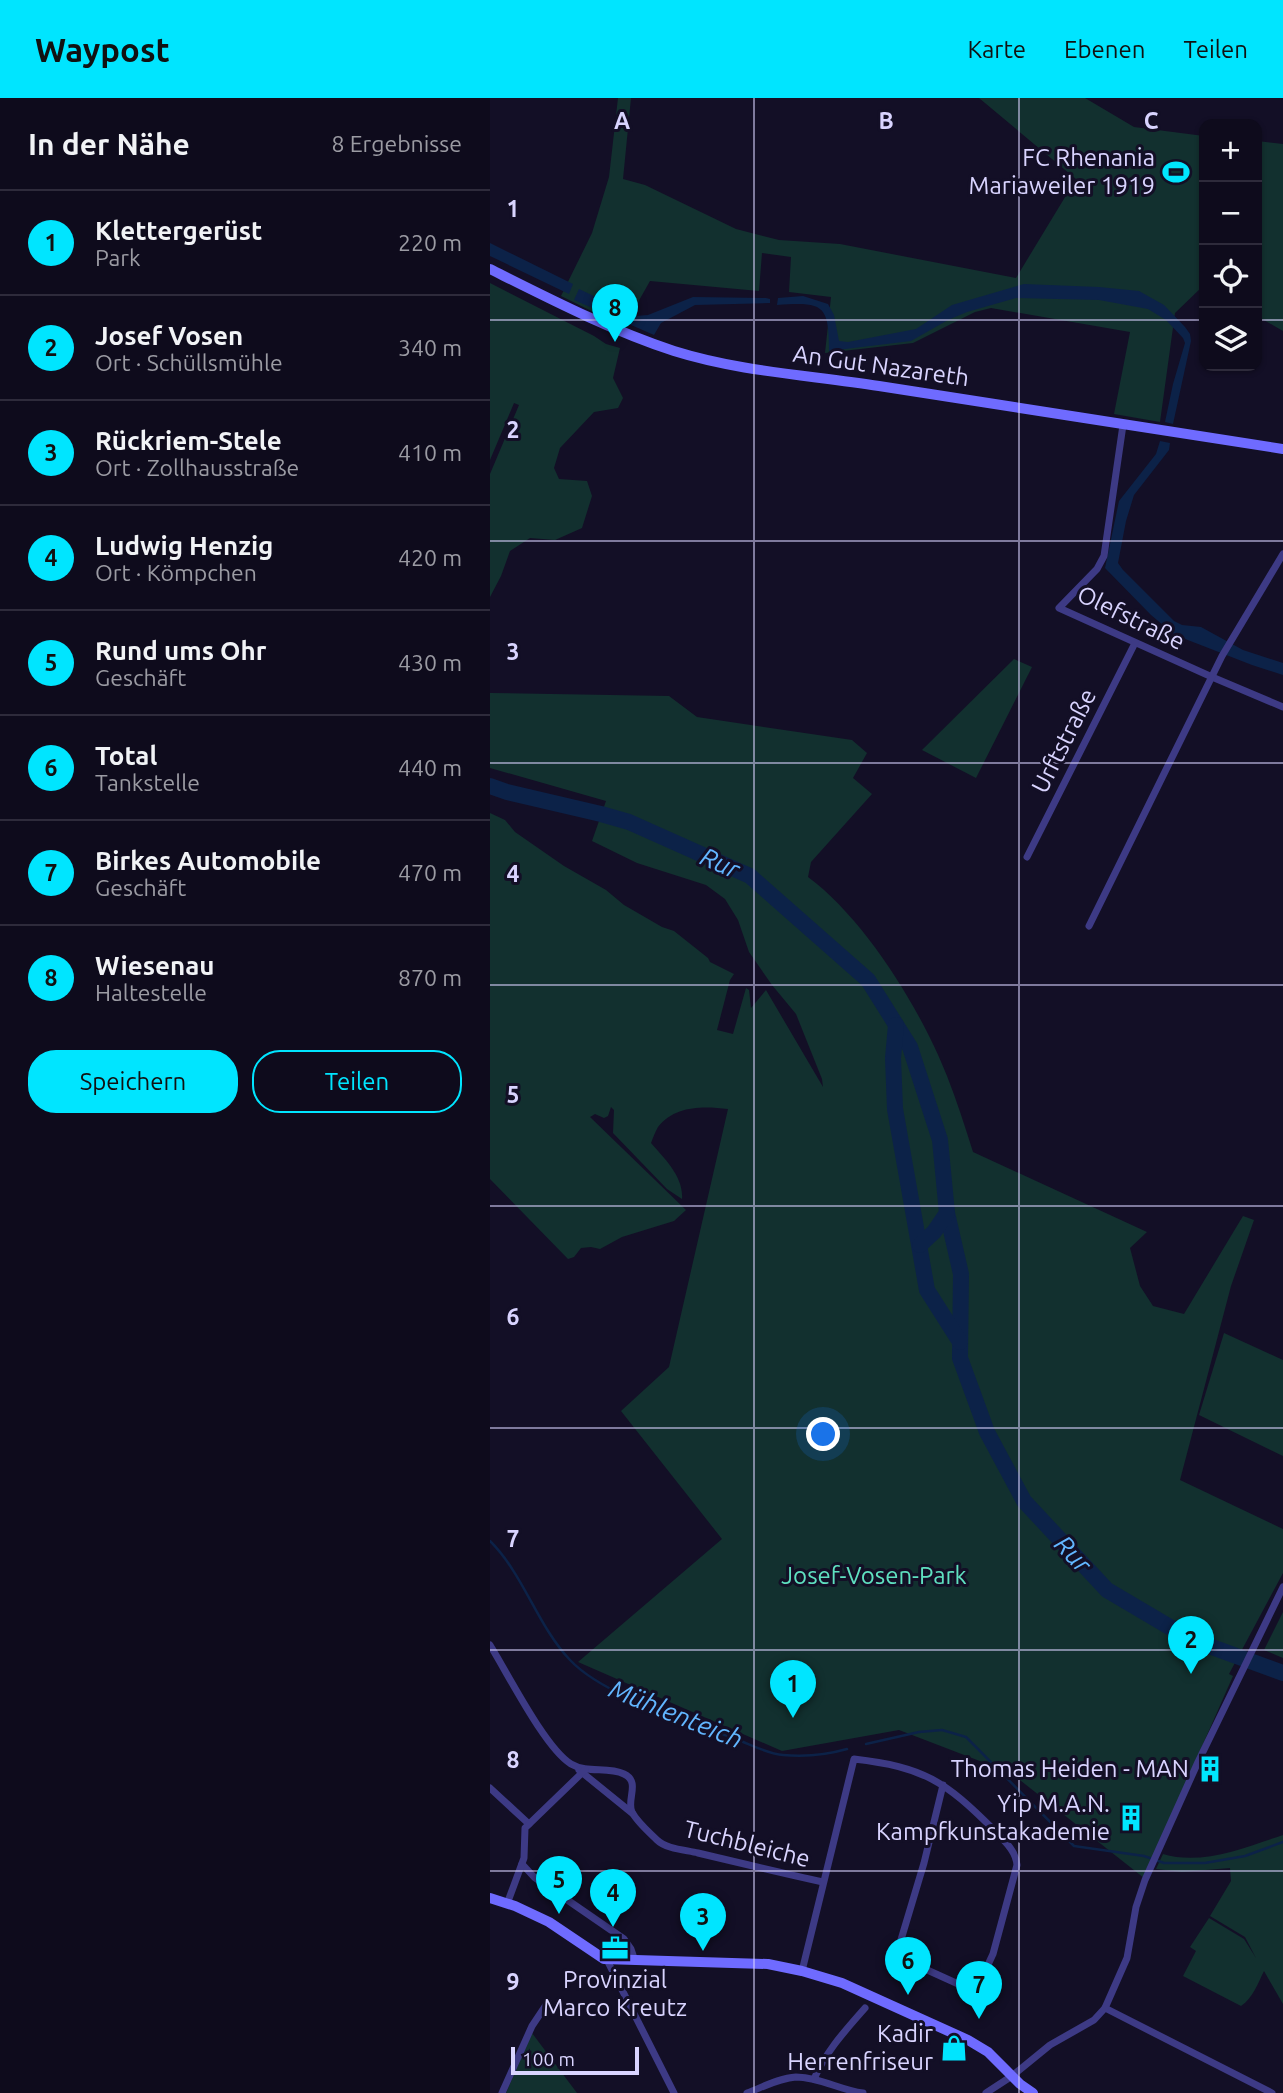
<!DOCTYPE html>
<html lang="de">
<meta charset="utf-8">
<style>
:root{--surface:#0e0b1c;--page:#171425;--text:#f1f3f6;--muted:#9b9ba3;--line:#2e2b3b;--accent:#00e5ff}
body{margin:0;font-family:Ubuntu,sans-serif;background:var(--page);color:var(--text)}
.controls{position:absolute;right:21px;top:21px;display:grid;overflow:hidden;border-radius:14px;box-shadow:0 2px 5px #0004}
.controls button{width:63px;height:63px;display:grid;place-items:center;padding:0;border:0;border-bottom:2px solid var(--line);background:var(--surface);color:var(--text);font:35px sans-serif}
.scale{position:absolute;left:21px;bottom:18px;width:128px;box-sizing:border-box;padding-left:7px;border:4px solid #d9d4ff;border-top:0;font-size:19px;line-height:24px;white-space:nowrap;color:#d9d4ff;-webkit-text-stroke:5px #130f26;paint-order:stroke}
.you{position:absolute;left:334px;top:1337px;width:24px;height:24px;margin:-18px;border:5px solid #fff;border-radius:50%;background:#1a73e8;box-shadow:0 0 0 10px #1a73e833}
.badge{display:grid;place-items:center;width:46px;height:46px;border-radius:50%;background:var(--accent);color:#111;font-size:23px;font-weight:700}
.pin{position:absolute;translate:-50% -58px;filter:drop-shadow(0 2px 4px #0008)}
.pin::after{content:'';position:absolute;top:37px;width:24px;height:21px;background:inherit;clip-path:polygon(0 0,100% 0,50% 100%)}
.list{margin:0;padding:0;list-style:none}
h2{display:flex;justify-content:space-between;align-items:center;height:91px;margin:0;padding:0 28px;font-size:30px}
h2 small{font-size:23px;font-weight:400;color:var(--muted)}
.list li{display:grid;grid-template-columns:46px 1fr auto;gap:21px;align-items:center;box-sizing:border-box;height:105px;padding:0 28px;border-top:2px solid var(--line)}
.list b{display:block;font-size:26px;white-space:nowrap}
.list p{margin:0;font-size:23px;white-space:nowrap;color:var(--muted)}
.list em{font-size:23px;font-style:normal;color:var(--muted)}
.actions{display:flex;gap:14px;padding:21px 28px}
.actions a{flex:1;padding:16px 0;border:2px solid var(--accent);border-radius:28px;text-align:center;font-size:24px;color:var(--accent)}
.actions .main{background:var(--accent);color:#111}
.icon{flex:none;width:38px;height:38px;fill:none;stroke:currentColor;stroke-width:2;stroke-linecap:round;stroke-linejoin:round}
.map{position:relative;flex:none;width:793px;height:1995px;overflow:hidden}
header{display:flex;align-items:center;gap:42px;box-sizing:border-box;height:98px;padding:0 35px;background:var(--accent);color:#111}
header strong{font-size:33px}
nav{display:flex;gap:38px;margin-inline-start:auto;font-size:24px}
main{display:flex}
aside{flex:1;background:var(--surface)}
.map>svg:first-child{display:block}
</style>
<header>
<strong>Waypost</strong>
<nav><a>Karte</a><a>Ebenen</a><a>Teilen</a></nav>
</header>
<main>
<aside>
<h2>In der Nähe<small>8 Ergebnisse</small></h2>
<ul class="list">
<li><span class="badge">1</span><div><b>Klettergerüst</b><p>Park</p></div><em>220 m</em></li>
<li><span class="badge">2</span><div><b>Josef Vosen</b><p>Ort · Schüllsmühle</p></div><em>340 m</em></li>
<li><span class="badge">3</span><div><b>Rückriem-Stele</b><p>Ort · Zollhausstraße</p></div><em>410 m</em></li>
<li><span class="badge">4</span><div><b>Ludwig Henzig</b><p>Ort · Kömpchen</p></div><em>420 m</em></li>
<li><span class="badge">5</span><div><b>Rund ums Ohr</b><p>Geschäft</p></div><em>430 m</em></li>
<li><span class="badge">6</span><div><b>Total</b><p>Tankstelle</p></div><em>440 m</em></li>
<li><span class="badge">7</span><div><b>Birkes Automobile</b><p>Geschäft</p></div><em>470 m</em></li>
<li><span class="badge">8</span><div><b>Wiesenau</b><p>Haltestelle</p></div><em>870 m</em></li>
</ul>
<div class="actions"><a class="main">Speichern</a><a>Teilen</a></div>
</aside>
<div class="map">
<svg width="793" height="1995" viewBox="0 0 793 1995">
<rect width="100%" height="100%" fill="#130f26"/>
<g fill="#12302f">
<path d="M128,0H141L133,81L155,87L246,131L289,142L350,146L526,180L586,81L489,0H595L644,29L714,38V187L685,215L670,324L624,316L640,234L501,210L485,214L423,245L335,255L341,199L299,194L301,159L272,155L269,193L160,183L134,229L71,198L102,135L119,79Z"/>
<path d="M767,43L793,46V233L767,218Z"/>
<path d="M0,185L104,238L116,246L130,250L123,280L133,300L128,310L104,314L70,350L64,370L69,381L97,383L102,398L92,430L65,442L40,440L20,453L11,478L0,499V376L29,307L24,305L0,362Z"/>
<path d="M524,561L542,569L486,680L432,652Z"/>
<path d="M0,595L179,598L207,619L362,642L377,655L363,680L382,696L321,764L318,779C375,821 431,912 457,978C467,1003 475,1029 483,1054L657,1134L640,1150L650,1188L663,1208L694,1216L753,1118L764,1122L741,1188L690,1382L793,1431V1475L739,1576L743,1578L654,1780L521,1675L409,1632L292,1653L88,1564L232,1441L131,1313L179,1269L238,1011C214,1008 185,1007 168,1029C165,1034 163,1040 161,1045C174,1060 194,1079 192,1101L177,1091L123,1035L124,1012L121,1009L118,1018L114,1020L105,1016L100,1019L196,1112L184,1123L132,1139L110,1151L101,1149L91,1150L84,1159L78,1161L0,1081V715L15,722L25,734L74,768L116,792L134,807L172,829L184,833L218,860L220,864L244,876L240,882L227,932L243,936L256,890L259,892L261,910L276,892L333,989L332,981L306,916L282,887L259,854L248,822L235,801L216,787L147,765L102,743L116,703L0,670Z"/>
<path d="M734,1235L793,1262V1358L709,1317Z"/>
<path d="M793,1514V1560L774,1552Z"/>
<path d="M793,1737V1906L774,1873C768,1885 763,1900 751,1908L693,1878L706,1853L700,1849L719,1820L754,1841L766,1860L755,1839L720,1818L741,1783L740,1770L692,1774L666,1771L673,1756C712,1768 756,1749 793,1737Z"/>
<path d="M42,1935L87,1995H16Z"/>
</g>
<g fill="#0c2248">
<path d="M0,145L83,186L79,196L0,158Z"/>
<path d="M534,186L609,189L649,193L674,207L695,229L700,236L701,243L683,326L675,324L683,286L695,245L693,240L676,222L658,211L609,202L526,200L477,214L458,222L421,243L339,253C339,206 333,204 287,207L288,200L313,198L338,206L344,217L349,243L358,244L426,231L462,207Z"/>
<path d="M89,191L146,218L158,217L203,199L276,200L280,201V205L205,207L171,225L164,237L84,202Z"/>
<path d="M670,343L680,345L679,352L644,397L636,423L628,465L633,472L684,523L692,527L711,529L753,552L793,565V577L762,567L685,537L661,517L615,470L629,403L666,356Z"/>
</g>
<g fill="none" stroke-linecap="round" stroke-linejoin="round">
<g stroke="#0c2248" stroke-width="2.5">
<path d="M0,1443C34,1477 47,1527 80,1562C114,1598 196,1622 243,1640C258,1645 277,1656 293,1657C315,1659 336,1657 357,1651"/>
<path d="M376,1646L429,1634L452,1632L476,1639L584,1748L654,1758L674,1765H715L755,1758L793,1744"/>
</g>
<g stroke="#0c2248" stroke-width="16">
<path d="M0,688L17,694L111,716L139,724L260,778L378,882L420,949L450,1042L457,1115L471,1176L470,1260L497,1334L534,1403L617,1492L700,1541L793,1575"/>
<path d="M406,927L403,960L405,1011L437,1192L470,1244"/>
<path d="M430,1147L444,1134L457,1115"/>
</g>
<g stroke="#3d3a85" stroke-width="7">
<path d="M633,327L614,458L607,471L569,510L722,579L793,609"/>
<path d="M537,759L645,545"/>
<path d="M599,828L732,558L793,456"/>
<path d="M0,1547C18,1576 55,1650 81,1666C98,1676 117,1668 134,1676C151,1684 136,1702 142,1714C147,1724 160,1735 167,1742C176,1751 196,1752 208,1755C250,1765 292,1775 333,1784"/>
<path d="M89,1672L142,1715"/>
<path d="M0,1690L39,1726"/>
<path d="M32,1766L44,1779L134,1841L141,1851L145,1863"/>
<path d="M17,1806L34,1760L35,1730L95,1672"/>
<path d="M117,1862L184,1995"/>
<path d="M312,1873L364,1661C434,1669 455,1683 504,1732C513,1742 526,1752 527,1767L503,1856L488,1888L477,1890L413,1861L407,1855L434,1765L453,1687"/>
<path d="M615,1910L782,1995"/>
<path d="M324,1981C337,1952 354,1934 375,1910"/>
<path d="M12,1995L42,1928L58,1904"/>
<path d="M257,1995C273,1989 289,1980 306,1979C329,1979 350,1992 373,1995"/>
<path d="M496,1995L522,1978L560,1947L604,1922L615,1910L637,1860L646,1809L655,1782L708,1664L793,1489"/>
</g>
<g stroke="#6f6bff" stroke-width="10">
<path d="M0,171C60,201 120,232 184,253C251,274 320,277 389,288C524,308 658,331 793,351"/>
<path d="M0,1800L25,1808L59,1824L114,1861L278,1866L312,1873L352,1885L478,1942L498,1954L530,1986L543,1995"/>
</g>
</g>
<path fill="none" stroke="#d9d4ff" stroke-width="2" stroke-opacity="0.55" d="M264,0V1995M529,0V1995M0,222H714M767,222H793M0,443H793M0,665H793M0,887H793M0,1108H793M0,1330H793M0,1552H793M0,1773H793"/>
<defs>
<g id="stadium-bare" transform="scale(2.1)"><path d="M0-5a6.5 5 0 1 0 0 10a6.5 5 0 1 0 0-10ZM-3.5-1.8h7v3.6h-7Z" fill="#00e5ff" stroke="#130f26" stroke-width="2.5" paint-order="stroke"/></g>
<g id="building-bare" transform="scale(2.1)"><path d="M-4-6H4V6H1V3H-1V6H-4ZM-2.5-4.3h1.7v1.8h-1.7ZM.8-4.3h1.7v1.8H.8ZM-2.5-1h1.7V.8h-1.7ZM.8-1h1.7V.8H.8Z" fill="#00e5ff" stroke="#130f26" stroke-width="2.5" paint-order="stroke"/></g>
<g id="office-bare" transform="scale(2.1)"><path d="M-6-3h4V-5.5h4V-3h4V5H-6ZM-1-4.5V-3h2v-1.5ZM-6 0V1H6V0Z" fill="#00e5ff" stroke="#130f26" stroke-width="2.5" paint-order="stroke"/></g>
<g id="shop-bare" transform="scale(2.1)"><path d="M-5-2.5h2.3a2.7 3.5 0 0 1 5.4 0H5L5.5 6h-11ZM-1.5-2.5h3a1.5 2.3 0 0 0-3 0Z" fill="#00e5ff" stroke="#130f26" stroke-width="2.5" paint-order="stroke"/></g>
</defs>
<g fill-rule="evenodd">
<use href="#stadium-bare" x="686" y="74"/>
<use href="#building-bare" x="720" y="1671"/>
<use href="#building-bare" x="641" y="1720"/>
<use href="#office-bare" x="125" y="1850"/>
<use href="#shop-bare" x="464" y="1950"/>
</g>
<g text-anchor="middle" stroke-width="6" stroke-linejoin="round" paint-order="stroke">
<g font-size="24" fill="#d9d4ff" stroke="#130f26" text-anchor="end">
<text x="665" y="68">FC Rhenania<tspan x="665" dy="28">Mariaweiler 1919</tspan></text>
<text x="699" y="1679">Thomas Heiden - MAN</text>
<text x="620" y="1714">Yip M.A.N.<tspan x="620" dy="28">Kampfkunstakademie</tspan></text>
<text x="125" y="1890" text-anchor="middle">Provinzial<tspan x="125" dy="28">Marco Kreutz</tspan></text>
<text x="443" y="1944">Kadir<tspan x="443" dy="28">Herrenfriseur</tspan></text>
</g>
<g font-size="24" fill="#d9d4ff" stroke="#130f26">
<text transform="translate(391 268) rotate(8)" y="8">An Gut Nazareth</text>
<text transform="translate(641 520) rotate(26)" y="8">Olefstraße</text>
<text transform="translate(574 643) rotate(-63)" y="8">Urftstraße</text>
<text transform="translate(257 1746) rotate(14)" y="8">Tuchbleiche</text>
</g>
<g font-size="24" fill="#5fe0c0" stroke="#130f26">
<text x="384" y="1486">Josef-Vosen-Park</text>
</g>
<g font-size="26" font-style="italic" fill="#62b6ff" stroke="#130f26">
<text transform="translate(230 765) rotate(24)" y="9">Rur</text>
<text transform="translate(583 1456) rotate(47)" y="9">Rur</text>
<text transform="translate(186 1616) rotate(22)" y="9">Mühlenteich</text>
</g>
</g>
<g font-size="23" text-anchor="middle" font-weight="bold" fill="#d9d4ff" stroke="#130f26" stroke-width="6" stroke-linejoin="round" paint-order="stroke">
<text x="132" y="31">A</text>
<text x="396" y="31">B</text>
<text x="661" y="31">C</text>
<text x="23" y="119">1</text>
<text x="23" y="340">2</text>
<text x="23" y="562">3</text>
<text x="23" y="784">4</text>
<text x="23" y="1005">5</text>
<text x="23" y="1227">6</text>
<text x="23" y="1449">7</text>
<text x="23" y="1670">8</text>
<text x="23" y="1892">9</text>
</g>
</svg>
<div class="controls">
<button>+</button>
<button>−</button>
<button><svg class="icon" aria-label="locate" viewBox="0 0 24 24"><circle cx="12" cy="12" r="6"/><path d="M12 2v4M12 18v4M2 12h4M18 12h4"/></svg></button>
<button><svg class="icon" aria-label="layers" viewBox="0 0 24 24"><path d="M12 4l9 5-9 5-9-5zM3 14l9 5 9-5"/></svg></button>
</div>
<div class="scale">100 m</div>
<div class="you"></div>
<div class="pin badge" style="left:303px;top:1620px">1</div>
<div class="pin badge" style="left:701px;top:1576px">2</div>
<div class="pin badge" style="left:213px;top:1853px">3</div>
<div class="pin badge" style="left:123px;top:1829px">4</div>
<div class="pin badge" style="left:69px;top:1816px">5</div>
<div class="pin badge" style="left:418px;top:1897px">6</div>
<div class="pin badge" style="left:489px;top:1921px">7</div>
<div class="pin badge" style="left:125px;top:244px">8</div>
</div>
</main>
